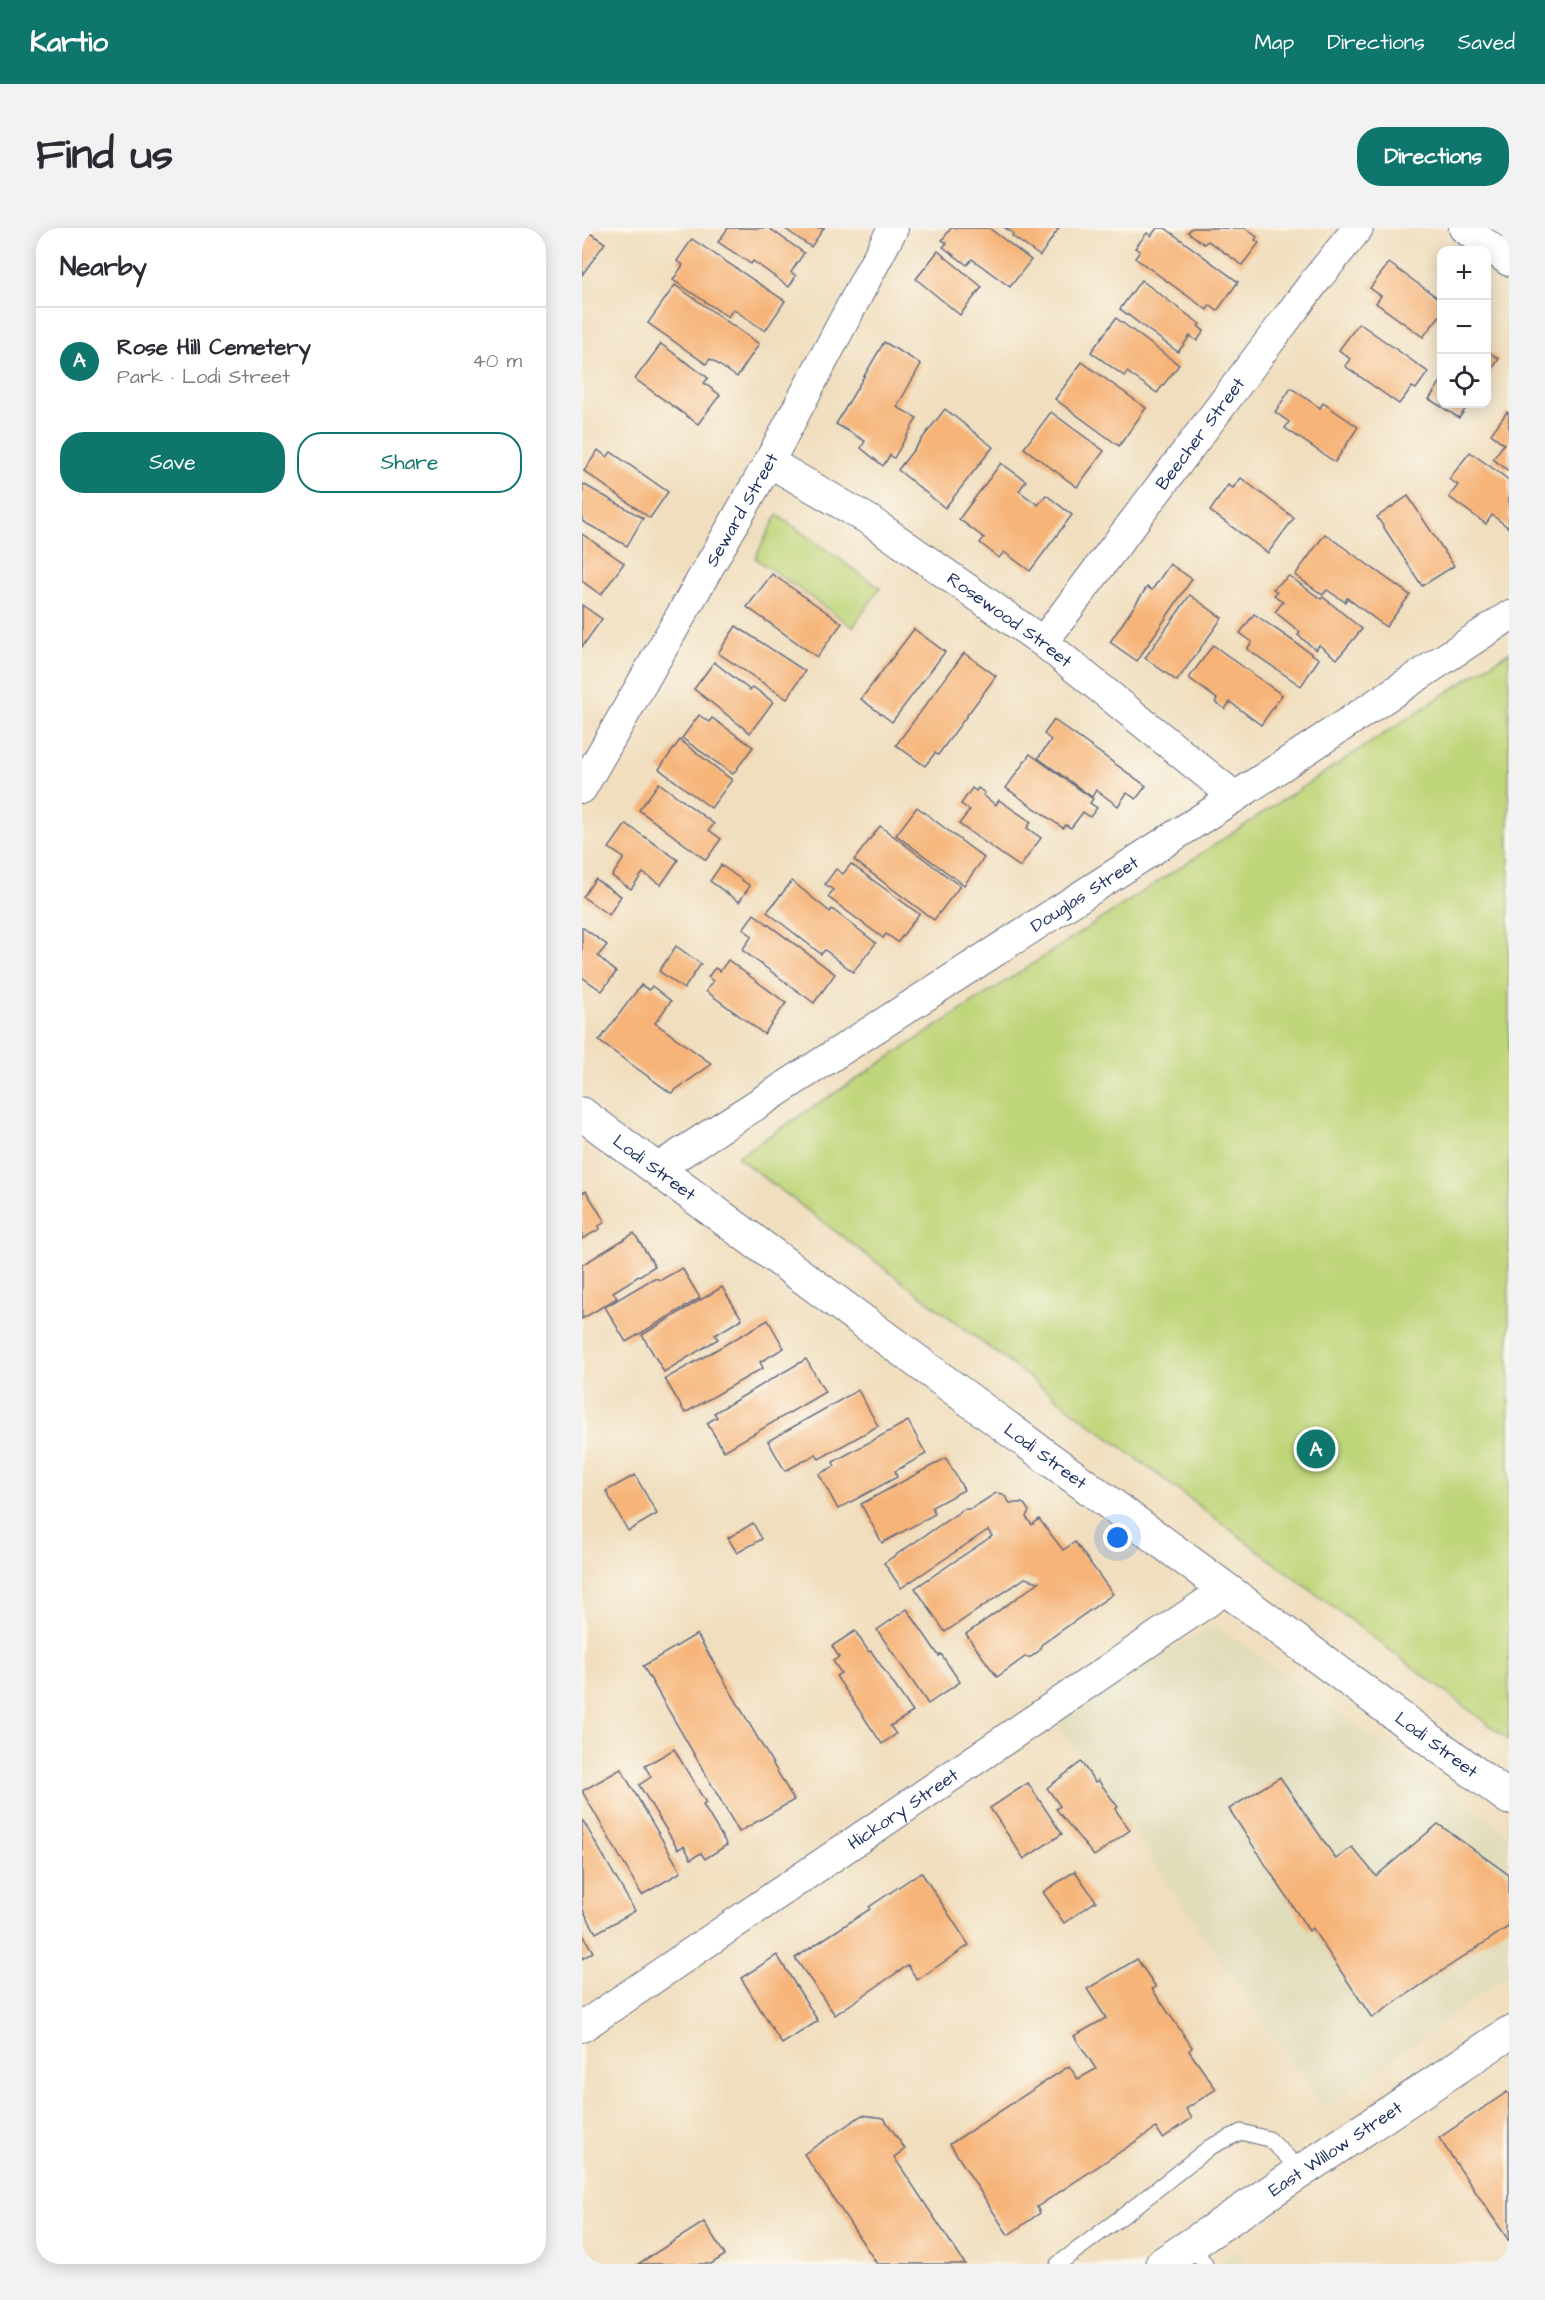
<!DOCTYPE html>
<meta charset="utf-8">
<style>
:root{--surface:#fff;--page:#f2f2f3;--text:#2b2b33;--muted:#7c7c81;--line:#e1e1e2;--accent:#0f766e}
body{margin:0;font-family:"Architects Daughter",sans-serif;background:var(--page);color:var(--text)}
.controls{position:absolute;right:18px;top:18px;display:grid;overflow:hidden;border-radius:12px;box-shadow:0 3px 15px #0003}
.controls button{width:54px;height:54px;display:grid;place-items:center;padding:0;border:0;border-bottom:2px solid var(--line);background:var(--surface);color:var(--text);font:30px sans-serif}
.you{position:absolute;left:536px;top:1310px;width:21px;height:21px;margin:-15px;border:4px solid #fff;border-radius:50%;background:#1a73e8;box-shadow:0 0 0 9px #1a73e833}
.badge{display:grid;place-items:center;width:39px;height:39px;border-radius:50%;background:var(--accent);color:#fff;font-size:20px;font-weight:700}
.pin{position:absolute;translate:-50% -50%;border:3px solid #fff;box-shadow:0 2px 6px #0006}
.list{margin:0;padding:0;list-style:none}
h2{display:flex;justify-content:space-between;align-items:center;height:78px;margin:0;padding:0 24px;font-size:26px}
h2 small{font-size:20px;font-weight:400;color:var(--muted)}
.list li{display:grid;grid-template-columns:39px 1fr auto;gap:18px;align-items:center;box-sizing:border-box;height:108px;padding:0 24px;border-top:2px solid var(--line)}
.list b{display:block;font-size:22px;white-space:nowrap}
.list p{margin:0;font-size:20px;white-space:nowrap;color:var(--muted)}
.list em{font-size:20px;font-style:normal;color:var(--muted)}
.actions{display:flex;gap:12px;padding:18px 24px}
.actions a{flex:1;padding:14px 0;border:2px solid var(--accent);border-radius:24px;text-align:center;font-size:21px;color:var(--accent)}
.actions .main{background:var(--accent);color:#fff}
.icon{flex:none;width:33px;height:33px;fill:none;stroke:currentColor;stroke-width:2;stroke-linecap:round;stroke-linejoin:round}
.map{position:relative;flex:none;width:927px;height:2036px;overflow:hidden;border-radius:24px}
header{display:flex;align-items:center;gap:36px;box-sizing:border-box;height:84px;padding:0 30px;background:var(--accent);color:#fff}
header strong{font-size:28px}
nav{display:flex;gap:33px;margin-inline-start:auto;font-size:21px}
.intro{display:flex;align-items:center;justify-content:space-between;box-sizing:border-box;height:144px;padding:0 36px}
h1{margin:0;font-size:42px}
.button{padding:15px 27px;border-radius:24px;background:var(--accent);color:#fff;font-size:21px;font-weight:700}
main{display:flex;gap:36px;padding:0 36px}
aside{flex:1;background:var(--surface);border-radius:24px;box-shadow:0 3px 15px #0003}
.map>svg:first-child{display:block}
</style>
<header>
<strong>Kartio</strong>
<nav><a>Map</a><a>Directions</a><a>Saved</a></nav>
</header>
<div class="intro"><h1>Find us</h1><a class="button">Directions</a></div>
<main>
<aside>
<h2>Nearby<small></small></h2>
<ul class="list">
<li><span class="badge">A</span><div><b>Rose Hill Cemetery</b><p>Park · Lodi Street</p></div><em>40 m</em></li>
</ul>
<div class="actions"><a class="main">Save</a><a>Share</a></div>
</aside>
<div class="map">
<svg width="927" height="2036" viewBox="0 0 927 2036">
<rect width="100%" height="100%" fill="#fbf7ec"/>
<filter id="ink" filterUnits="userSpaceOnUse"><feTurbulence type="fractalNoise" baseFrequency=".0167" numOctaves="2"/><feDisplacementMap in="SourceGraphic" scale="12" xChannelSelector="R" yChannelSelector="G"/><feConvolveMatrix kernelMatrix="1 2 1 2 8 2 1 2 1" color-interpolation-filters="sRGB"/></filter>
<filter id="wash" filterUnits="userSpaceOnUse"><feTurbulence type="fractalNoise" baseFrequency=".008" numOctaves="4" result="noise"/><feDisplacementMap in="SourceGraphic" scale="24" xChannelSelector="R" yChannelSelector="G"/><feGaussianBlur stdDeviation="1.35" result="paint"/><feColorMatrix in="noise" values="0 0 0 0 0 0 0 0 0 0 0 0 0 0 0 0 0 1.4 0 .05"/><feComposite in="paint" operator="in"/></filter>
<g filter="url(#wash)">
<rect width="100%" height="100%" fill="#f0debe"/>
<g fill="#e1dcba">
<path d="M632,1396L927,1606V1746L742,1881L472,1490Z"/>
<path d="M655,2021L665,2036H632Z"/>
</g>
<g fill="#bfd579" stroke="#6d826c" stroke-width="1.5">
<path d="M195,287L298,360L271,399L173,330Z"/>
<path d="M927,424V1512L155,929Z"/>
</g>
<g id="blocks">
<g fill="#f6b478">
<path d="M0,0L23,15L0,47Z"/>
<path d="M146,0H187L222,25L209,44L214,48L207,59L171,33L169,36L136,14Z"/>
<path d="M202,0H242L229,19Z"/>
<path d="M369,0H407L449,32L428,59L390,31L385,37L361,19L365,15L360,12Z"/>
<path d="M423,0H477L458,28L430,8L431,5Z"/>
<path d="M575,0H583L656,54L635,83L628,77L625,82L553,30L558,23L553,20L565,5L569,8Z"/>
<path d="M610,0H663L675,9L673,12L677,15L660,37L626,13L622,16L606,4Z"/>
<path d="M110,11L203,73L183,103L151,81L146,89L91,52L101,37L95,33Z"/>
<path d="M356,23L400,59L378,87L334,51Z"/>
<path d="M807,35L860,73V85L841,109L794,75L799,68L788,60Z"/>
<path d="M559,52L618,96L616,98L622,103L615,113L608,108L596,124L538,81Z"/>
<path d="M93,57L177,116L155,149L128,131L124,136L66,95Z"/>
<path d="M534,90L597,137L575,165L545,144L542,148L509,124Z"/>
<path d="M777,95L846,144L834,161L830,159L817,176L763,138L768,131L757,122Z"/>
<path d="M302,114L339,136L315,179L335,190L312,230L308,227L301,238L279,220L283,213L254,196Z"/>
<path d="M79,116L126,150L122,155L138,167L116,196L53,151Z"/>
<path d="M904,122L917,131L904,150Z"/>
<path d="M500,134L564,180L537,218L473,171Z"/>
<path d="M860,152V176H887L877,190L847,171Z"/>
<path d="M709,160L738,180L741,175L776,199L753,234L703,200L707,194L693,184Z"/>
<path d="M363,181L411,219L363,280L316,242Z"/>
<path d="M469,184L522,223L495,259L442,220Z"/>
<path d="M925,184L927,186V243L911,231L922,216L909,206Z"/>
<path d="M16,222L25,229L29,224L86,264L68,290L2,243Z"/>
<path d="M888,224L927,252V300L910,287L904,296L867,269L876,257L867,251Z"/>
<path d="M419,235L444,253L437,263L456,277L464,267L490,287L448,343L422,324L417,330L398,315L402,310L377,291Z"/>
<path d="M659,250L712,290L686,325L628,283L646,257L651,260Z"/>
<path d="M1,256L61,290L45,318L0,293Z"/>
<path d="M826,268L872,338L840,358L795,289Z"/>
<path d="M0,306L42,335L19,367L0,353Z"/>
<path d="M743,306L828,367L804,399L765,370L763,374L745,362L741,367L713,347Z"/>
<path d="M588,336L610,351L555,433L528,414L565,359L570,362Z"/>
<path d="M190,346L260,395L235,429L165,379Z"/>
<path d="M707,348L739,371L741,369L780,401L755,431L737,417L734,422L716,407L718,404L693,384L701,374L692,367L695,364L691,361Z"/>
<path d="M608,367L640,390L595,453L563,430Z"/>
<path d="M0,377L20,391L0,419Z"/>
<path d="M672,386L737,431L719,458L665,421L670,414L658,405Z"/>
<path d="M154,398L223,443L205,471L136,425Z"/>
<path d="M332,401L363,424L310,494L279,471Z"/>
<path d="M631,417L700,467L679,497L648,474L643,481L633,474L635,471L607,450Z"/>
<path d="M382,425L414,448L356,527L353,525L343,538L314,517Z"/>
<path d="M132,434L168,462L171,459L191,474L168,505L112,461Z"/>
<path d="M117,487L127,494L130,490L171,519L151,546L100,510Z"/>
<path d="M472,492L564,558L554,571L545,565L536,578L514,562L510,569L456,530L469,512L462,506Z"/>
<path d="M98,512L150,552L129,580L77,541Z"/>
<path d="M448,526L511,571L508,575L515,580L508,589L501,584L489,600L484,597L481,600L424,560Z"/>
<path d="M77,555L132,596L127,602L139,611L124,632L57,582Z"/>
<path d="M390,560L394,563L396,560L403,565L401,567L414,577L417,572L449,594L445,600L459,610L438,639L377,596L388,582L379,576Z"/>
<path d="M335,579L402,630L382,657L314,607Z"/>
<path d="M44,596L96,632L79,657L61,645L49,661L30,648L42,630L27,620Z"/>
<path d="M298,598L378,658L352,692L272,632Z"/>
<path d="M269,636L337,686L316,714L304,706L301,710L246,669L251,662L243,656L254,641L261,646Z"/>
<path d="M139,637L168,658L157,674L128,653Z"/>
<path d="M13,651L39,668L27,687L1,669Z"/>
<path d="M210,653L248,684L250,681L294,715L271,744L243,722L239,726L185,684Z"/>
<path d="M172,686L253,746L232,775L160,722L170,708L161,701Z"/>
<path d="M0,699L25,717L16,728L34,744L20,763L0,749Z"/>
<path d="M94,718L119,736L102,761L77,743Z"/>
<path d="M146,732L204,775L182,806L124,763L131,753L126,749L133,740L138,743Z"/>
<path d="M59,757L67,762L70,758L89,773L73,795L130,836L89,865L17,813Z"/>
<path d="M4,963L23,994L17,998L18,1001L0,1011V965Z"/>
<path d="M52,1005L73,1038L31,1064L35,1070L0,1091V1037Z"/>
<path d="M100,1040L118,1070L44,1114L23,1079L72,1050L79,1052Z"/>
<path d="M140,1059L160,1091L133,1107L136,1111L82,1144L60,1107Z"/>
<path d="M186,1092L202,1120L178,1134L181,1140L103,1185L83,1151Z"/>
<path d="M224,1131L243,1164L142,1223L125,1195L135,1189L132,1185Z"/>
<path d="M276,1162L296,1198L237,1231L234,1226L203,1243L186,1213Z"/>
<path d="M326,1193L344,1226L313,1243L315,1249L256,1281L237,1246L253,1238L251,1234Z"/>
<path d="M364,1230L382,1262L350,1279L353,1286L300,1315L279,1276Z"/>
<path d="M53,1247L75,1286L46,1303L24,1263Z"/>
<path d="M414,1265L421,1266L428,1275H440L443,1277L447,1283L444,1289L450,1297L457,1291L481,1322L493,1314L531,1366L459,1417L458,1422L449,1429H443L415,1449L384,1406L457,1354L443,1350L363,1404L333,1360L410,1308L406,1302L319,1360L302,1335L382,1281H389Z"/>
<path d="M171,1295L180,1311L155,1325L146,1310Z"/>
<path d="M325,1381L357,1428L359,1426L378,1454L346,1476L295,1402Z"/>
<path d="M273,1403L287,1424L289,1423L331,1484L308,1498L314,1506L300,1516L254,1448L259,1445L251,1433L257,1429L250,1418Z"/>
<path d="M115,1406L212,1572L157,1604L61,1438Z"/>
<path d="M92,1521L124,1575L121,1577L145,1617L123,1631L119,1625L109,1631L102,1618L96,1621L57,1557L69,1549L63,1538Z"/>
<path d="M499,1534L513,1554L516,1552L536,1579L533,1581L548,1602L512,1628L474,1581L478,1578L465,1560Z"/>
<path d="M39,1541L99,1644L60,1667L0,1563Z"/>
<path d="M698,1549L754,1631L770,1619L794,1648L856,1596L927,1647V1698L790,1790L730,1700L727,1703L647,1581Z"/>
<path d="M446,1555L480,1606L442,1631L408,1580Z"/>
<path d="M0,1591L53,1683L14,1705L0,1680Z"/>
<path d="M493,1643L514,1673L482,1695L461,1664Z"/>
<path d="M339,1644L387,1717L335,1752L326,1737L253,1787L213,1730L288,1681L287,1679Z"/>
<path d="M0,1705L11,1724L0,1731Z"/>
<path d="M195,1727L236,1793L200,1816L159,1750Z"/>
<path d="M555,1731L574,1759L570,1761L610,1819L607,1823L634,1861L604,1881L610,1890L581,1910L574,1900L455,1979L458,1985L426,2007L368,1916L487,1838L496,1851L514,1841L492,1808L524,1790L505,1761Z"/>
<path d="M925,1864L927,1866V2013L857,1910Z"/>
<path d="M280,1887L302,1890L323,1921L312,1929L383,2036H295L222,1926Z"/>
<path d="M122,1994L143,2027L129,2036H56Z"/>
</g>
</g>
</g>
<g filter="url(#ink)">
<use href="#blocks" fill-opacity="0" stroke="#666c80" stroke-width="1.5"/>
<g fill="none" stroke-linecap="round" stroke-linejoin="round">
<g stroke="#666c80" stroke-width="17">
<g id="lane">
<path d="M609,2016L623,2036"/>
<path d="M476,2036L546,1984L628,1919L659,1904L687,1911L720,1943"/>
</g>
</g>
<g stroke="#666c80" stroke-width="32">
<g id="street">
<path d="M882,0L927,33"/>
<path id="s1" d="M187,234L287,292L461,414L653,569"/>
<path id="s2" d="M461,414L733,53L776,0"/>
<path id="s3" d="M0,560L187,234L311,0"/>
<path id="s4" d="M76,940L653,569L927,388"/>
<path id="s5" d="M0,1799L643,1362"/>
</g>
</g>
<g stroke="#666c80" stroke-width="35">
<g id="secondary">
<path id="s6" d="M0,886L927,1570"/>
<path id="s7" d="M580,2036L927,1805"/>
</g>
</g>
<use href="#lane" stroke="#fff" stroke-width="15"/>
<use href="#street" stroke="#fff" stroke-width="30"/>
<use href="#secondary" stroke="#fff" stroke-width="33"/>
</g>
</g>
<g text-anchor="middle" stroke-width="4.5" stroke-linejoin="round" paint-order="stroke">
<g font-size="18" fill="#1b2f5e" stroke="#fbf7ec">
<text dy="6" stroke="none"><textPath href="#s2" startOffset="261">Beecher Street</textPath></text>
<text dy="6" stroke="none"><textPath href="#s3" startOffset="321">Seward Street</textPath></text>
<text dy="6" stroke="none"><textPath href="#s1" startOffset="288">Rosewood Street</textPath></text>
<text dy="6" stroke="none"><textPath href="#s4" startOffset="507">Douglas Street</textPath></text>
<text dy="6" stroke="none"><textPath href="#s6" startOffset="90">Lodi Street</textPath></text>
<text dy="6" stroke="none"><textPath href="#s6" startOffset="576">Lodi Street</textPath></text>
<text dy="6" stroke="none"><textPath href="#s6" startOffset="1062">Lodi Street</textPath></text>
<text dy="6" stroke="none"><textPath href="#s5" startOffset="388">Hickory Street</textPath></text>
<text dy="6" stroke="none"><textPath href="#s7" startOffset="208">East Willow Street</textPath></text>
</g>
</g>
</svg>
<div class="controls">
<button>+</button>
<button>−</button>
<button><svg class="icon" aria-label="locate" viewBox="0 0 24 24"><circle cx="12" cy="12" r="6"/><path d="M12 2v4M12 18v4M2 12h4M18 12h4"/></svg></button>
</div>
<div class="you"></div>
<div class="pin badge" style="left:734px;top:1221px">A</div>
</div>
</main>
